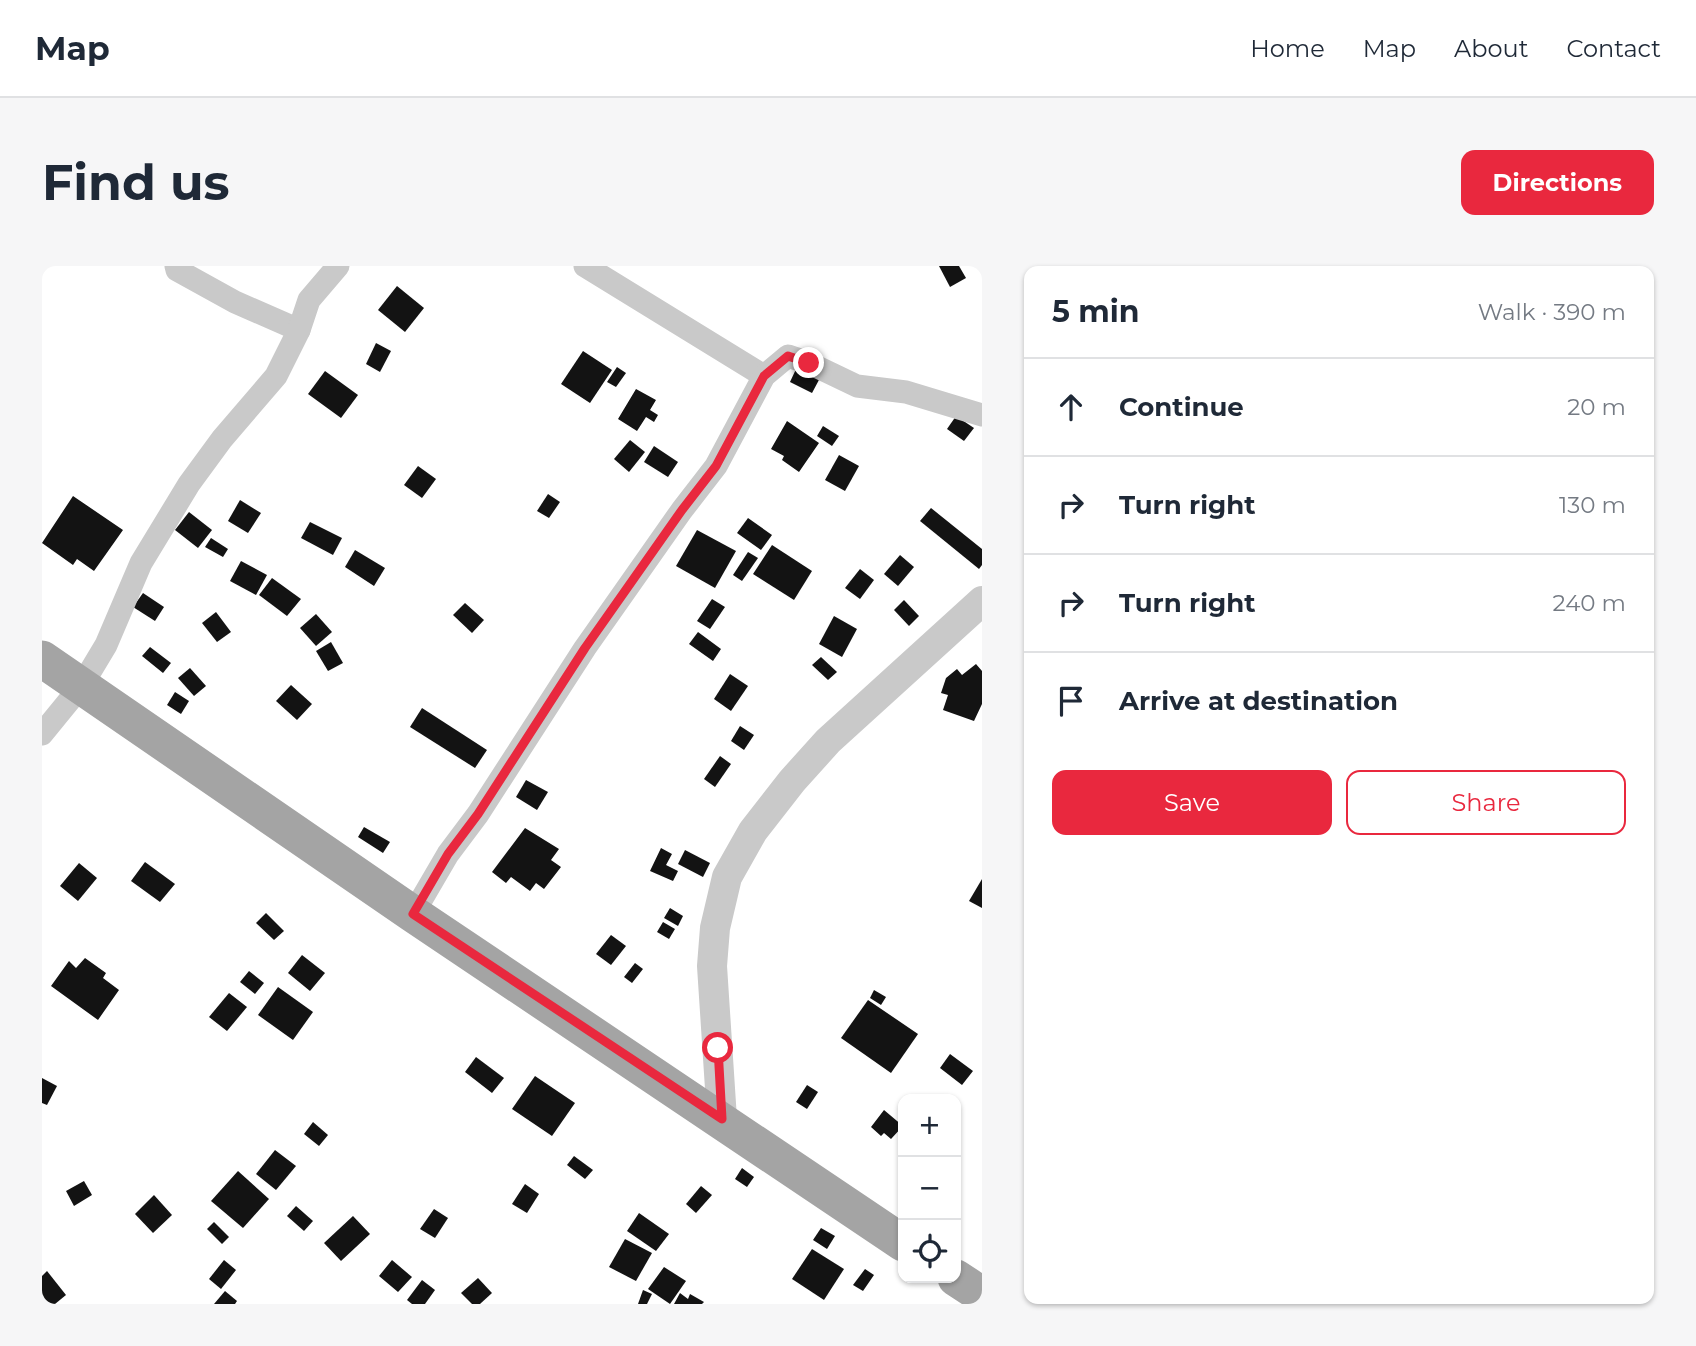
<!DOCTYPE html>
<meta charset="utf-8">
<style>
:root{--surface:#fff;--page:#f6f6f7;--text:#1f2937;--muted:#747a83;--line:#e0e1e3;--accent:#e9283e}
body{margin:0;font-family:Montserrat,sans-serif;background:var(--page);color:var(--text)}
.controls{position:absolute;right:21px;bottom:21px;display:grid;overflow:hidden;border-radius:14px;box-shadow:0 2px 5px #0004}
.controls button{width:63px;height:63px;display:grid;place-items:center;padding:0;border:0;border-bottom:2px solid var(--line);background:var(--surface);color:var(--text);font:35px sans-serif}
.stop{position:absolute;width:21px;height:21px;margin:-16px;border:5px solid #e9283e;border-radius:50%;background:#fff}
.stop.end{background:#e9283e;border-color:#fff;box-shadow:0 2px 7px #0008}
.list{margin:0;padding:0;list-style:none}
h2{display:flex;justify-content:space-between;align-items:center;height:91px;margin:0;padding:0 28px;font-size:30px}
h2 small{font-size:23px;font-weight:400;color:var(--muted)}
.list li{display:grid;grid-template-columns:46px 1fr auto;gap:21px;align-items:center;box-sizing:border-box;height:98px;padding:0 28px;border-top:2px solid var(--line)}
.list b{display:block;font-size:26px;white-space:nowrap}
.list em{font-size:23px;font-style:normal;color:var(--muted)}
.actions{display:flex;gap:14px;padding:21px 28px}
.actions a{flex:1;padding:16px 0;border:2px solid var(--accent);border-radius:14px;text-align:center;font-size:24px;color:var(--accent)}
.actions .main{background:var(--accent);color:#fff}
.icon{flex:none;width:38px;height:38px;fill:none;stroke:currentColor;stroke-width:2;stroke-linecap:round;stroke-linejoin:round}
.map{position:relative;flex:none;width:940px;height:1038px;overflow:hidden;border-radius:14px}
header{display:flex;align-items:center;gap:42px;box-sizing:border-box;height:98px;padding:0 35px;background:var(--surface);border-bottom:2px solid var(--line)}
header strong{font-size:33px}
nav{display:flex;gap:38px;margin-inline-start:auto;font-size:24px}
.intro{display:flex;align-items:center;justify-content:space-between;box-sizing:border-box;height:168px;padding:0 42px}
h1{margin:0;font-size:49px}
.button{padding:18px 32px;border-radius:14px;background:var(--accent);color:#fff;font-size:24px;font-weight:700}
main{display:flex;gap:42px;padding:0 42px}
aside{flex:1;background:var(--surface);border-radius:14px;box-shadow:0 2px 5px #0004}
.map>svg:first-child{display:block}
</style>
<header>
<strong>Map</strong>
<nav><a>Home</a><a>Map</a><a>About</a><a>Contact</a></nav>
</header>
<div class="intro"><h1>Find us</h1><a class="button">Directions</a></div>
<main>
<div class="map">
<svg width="940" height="1038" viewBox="0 0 940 1038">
<rect width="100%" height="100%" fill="#fff"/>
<g fill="#131313">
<path d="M897,0H917L924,12L908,21Z"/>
<path d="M355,20L382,42L363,66L336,44Z"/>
<path d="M334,77L349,85L338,106L324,98Z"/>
<path d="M541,85L570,104L548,137L519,118Z"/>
<path d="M575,101L584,107L574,121L565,116Z"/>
<path d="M755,101L778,112L770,127L748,116Z"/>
<path d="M283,105L316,129L299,152L266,128Z"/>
<path d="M594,123L614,134L608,144L616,149L612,156L604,151L595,165L576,153Z"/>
<path d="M914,150L932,162L922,175L905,163Z"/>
<path d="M745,155L777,177L757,206L740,194L742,190L729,183Z"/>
<path d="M781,160L797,170L790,180L775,170Z"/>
<path d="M588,174L603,186L587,206L572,193Z"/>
<path d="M612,180L636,196L626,211L602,196Z"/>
<path d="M797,189L817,200L803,225L783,214Z"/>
<path d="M376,200L394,213L380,232L362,219Z"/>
<path d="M506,228L518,236L507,252L495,245Z"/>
<path d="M31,230L81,264L52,305L35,293L31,299L0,277Z"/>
<path d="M198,234L219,247L206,267L186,255Z"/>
<path d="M889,242L940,283V299L937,303L878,255Z"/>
<path d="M147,246L170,264L156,282L133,264Z"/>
<path d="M706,252L730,269L719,284L695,267Z"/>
<path d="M268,256L300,272L291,289L259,272Z"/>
<path d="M655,264L694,285L673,322L634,300Z"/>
<path d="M169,272L186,283L181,291L163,281Z"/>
<path d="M730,279L770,305L752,334L711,308Z"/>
<path d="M313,284L343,302L332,320L303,301Z"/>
<path d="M706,286L716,292L700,315L691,309Z"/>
<path d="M858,289L872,301L856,320L842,308Z"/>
<path d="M199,295L225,309L214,329L188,315Z"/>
<path d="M818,303L832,314L818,333L803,322Z"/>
<path d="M230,312L259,333L245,350L217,329Z"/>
<path d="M101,327L122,341L113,355L91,341Z"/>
<path d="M670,333L683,341L668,363L655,355Z"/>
<path d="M862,334L877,350L867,360L852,344Z"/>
<path d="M423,337L442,354L430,367L411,349Z"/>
<path d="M174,346L189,366L175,376L160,357Z"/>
<path d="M274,348L290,366L274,380L258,362Z"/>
<path d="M792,350L815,363L800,391L777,378Z"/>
<path d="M656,366L679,383L671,395L647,378Z"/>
<path d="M289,376L301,397L286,405L274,385Z"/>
<path d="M108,381L129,397L121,407L100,390Z"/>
<path d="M779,391L795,406L786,414L770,399Z"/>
<path d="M934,398L940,405V438L932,455L901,444L906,429L899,427L904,412L915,403L920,409Z"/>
<path d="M148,402L164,420L152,430L136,412Z"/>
<path d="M688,408L706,420L689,445L672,433Z"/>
<path d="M249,419L270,438L255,454L234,435Z"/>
<path d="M133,426L147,435L139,448L125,439Z"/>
<path d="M380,442L445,484L433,502L368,461Z"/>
<path d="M698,460L712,469L702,484L689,475Z"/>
<path d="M678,490L689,498L673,521L662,513Z"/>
<path d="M484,514L506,526L495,544L474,531Z"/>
<path d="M322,561L348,576L341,587L316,571Z"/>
<path d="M483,562L517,583L509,594L519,601L502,623L494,617L488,625L469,611L464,617L450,606Z"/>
<path d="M619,582L630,588L624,599L636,605L631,615L608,605Z"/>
<path d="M643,584L668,597L661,611L636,598Z"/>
<path d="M103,596L133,618L118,636L89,615Z"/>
<path d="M37,597L55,612L36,635L18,620Z"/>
<path d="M940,613V642L927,635Z"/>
<path d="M628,642L641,650L636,660L622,652Z"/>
<path d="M224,647L242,665L232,674L214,657Z"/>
<path d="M621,656L633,663L627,673L615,666Z"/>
<path d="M569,669L584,680L569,699L554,688Z"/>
<path d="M260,689L283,707L268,725L246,707Z"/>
<path d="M43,692L64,707L61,712L77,724L56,754L9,720L27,695L34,702Z"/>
<path d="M593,697L601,703L590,717L582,711Z"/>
<path d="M207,705L222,717L213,728L198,716Z"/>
<path d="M236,721L271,746L251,774L216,749Z"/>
<path d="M832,724L844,731L839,739L828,732Z"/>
<path d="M187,727L205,741L185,765L167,751Z"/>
<path d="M826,734L876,768L849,807L799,772Z"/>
<path d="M908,788L931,805L920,819L898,802Z"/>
<path d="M434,791L462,812L450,827L423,806Z"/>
<path d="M493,810L533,837L510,870L470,843Z"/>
<path d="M0,812L15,820L5,839L0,837Z"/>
<path d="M765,819L776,826L765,843L754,836Z"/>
<path d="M842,844L861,860L849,873L842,867L839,870L829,861Z"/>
<path d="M271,856L286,869L277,880L262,868Z"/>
<path d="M233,884L254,900L234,924L214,908Z"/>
<path d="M532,890L551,904L543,913L525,899Z"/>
<path d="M700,902L712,911L705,921L693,913Z"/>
<path d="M196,905L227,933L201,962L169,935Z"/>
<path d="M42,915L50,929L32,940L24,925Z"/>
<path d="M483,918L497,928L485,947L470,938Z"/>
<path d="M659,920L670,929L654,947L644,938Z"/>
<path d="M112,929L130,949L111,967L93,948Z"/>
<path d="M254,940L271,955L262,965L245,950Z"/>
<path d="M392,943L406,952L393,972L378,963Z"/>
<path d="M597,947L627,968L614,985L585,965Z"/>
<path d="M311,950L328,968L299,995L282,977Z"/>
<path d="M172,956L187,971L180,978L165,963Z"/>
<path d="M779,962L793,970L785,983L771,974Z"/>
<path d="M583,973L610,987L594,1015L567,1001Z"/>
<path d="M770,983L802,1003L782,1034L750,1013Z"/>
<path d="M182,994L194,1004L179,1023L167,1013Z"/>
<path d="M350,994L370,1011L356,1026L337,1010Z"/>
<path d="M622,1001L644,1015L628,1038L606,1023Z"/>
<path d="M823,1003L832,1009L821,1025L811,1019Z"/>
<path d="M5,1005L24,1029L13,1038H2L0,1036V1010Z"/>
<path d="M436,1012L450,1027L438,1038H430L419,1027Z"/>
<path d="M380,1014L393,1024L383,1038H370L365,1034Z"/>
<path d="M601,1024L610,1028L605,1038H596Z"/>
<path d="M183,1025L195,1035L193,1038H172Z"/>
<path d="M638,1027L646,1033L648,1028L662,1036L660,1038H632Z"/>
</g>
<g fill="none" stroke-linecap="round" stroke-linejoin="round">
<g stroke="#c9c9c9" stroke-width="23">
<path d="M134,0L135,4L193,36L257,64"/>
<path d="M543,0L722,110"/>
<path d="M0,468L40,419L64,379L99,297L147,218L180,173L234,110L257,64L267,34L296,0"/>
<path d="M371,648L406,588L436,548L543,382L640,244L674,200L722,110L746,90L767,97L815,120L864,126L940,149"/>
</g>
<path stroke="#c9c9c9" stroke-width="30" d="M680,853L670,700L673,662L685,611L711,565L750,515L786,475L940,335"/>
<g stroke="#a4a4a4" stroke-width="37">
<path d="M0,393L371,648L861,977"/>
<path d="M914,1012L940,1029"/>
</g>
</g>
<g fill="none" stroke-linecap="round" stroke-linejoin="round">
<path stroke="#e9283e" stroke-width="9" d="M676,782L680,853L371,648L406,588L436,548L543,382L640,244L674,200L722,110L746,90L767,97"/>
</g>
</svg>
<div class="controls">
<button>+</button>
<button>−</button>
<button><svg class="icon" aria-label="locate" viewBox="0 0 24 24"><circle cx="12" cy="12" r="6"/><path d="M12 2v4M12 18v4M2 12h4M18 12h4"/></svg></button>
</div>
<div class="stop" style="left:676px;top:782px"></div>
<div class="stop end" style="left:767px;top:97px"></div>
</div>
<aside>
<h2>5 min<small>Walk · 390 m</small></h2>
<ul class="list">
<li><svg class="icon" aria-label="ahead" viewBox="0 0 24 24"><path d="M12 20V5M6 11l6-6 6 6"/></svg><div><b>Continue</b></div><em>20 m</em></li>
<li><svg class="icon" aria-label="right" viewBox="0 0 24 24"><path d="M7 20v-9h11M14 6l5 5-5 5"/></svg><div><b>Turn right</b></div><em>130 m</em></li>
<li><svg class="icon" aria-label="right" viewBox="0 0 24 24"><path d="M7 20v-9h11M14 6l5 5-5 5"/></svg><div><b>Turn right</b></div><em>240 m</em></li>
<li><svg class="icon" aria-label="arrive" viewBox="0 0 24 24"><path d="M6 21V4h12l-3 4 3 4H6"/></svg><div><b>Arrive at destination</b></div></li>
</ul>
<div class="actions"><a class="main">Save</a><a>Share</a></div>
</aside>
</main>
